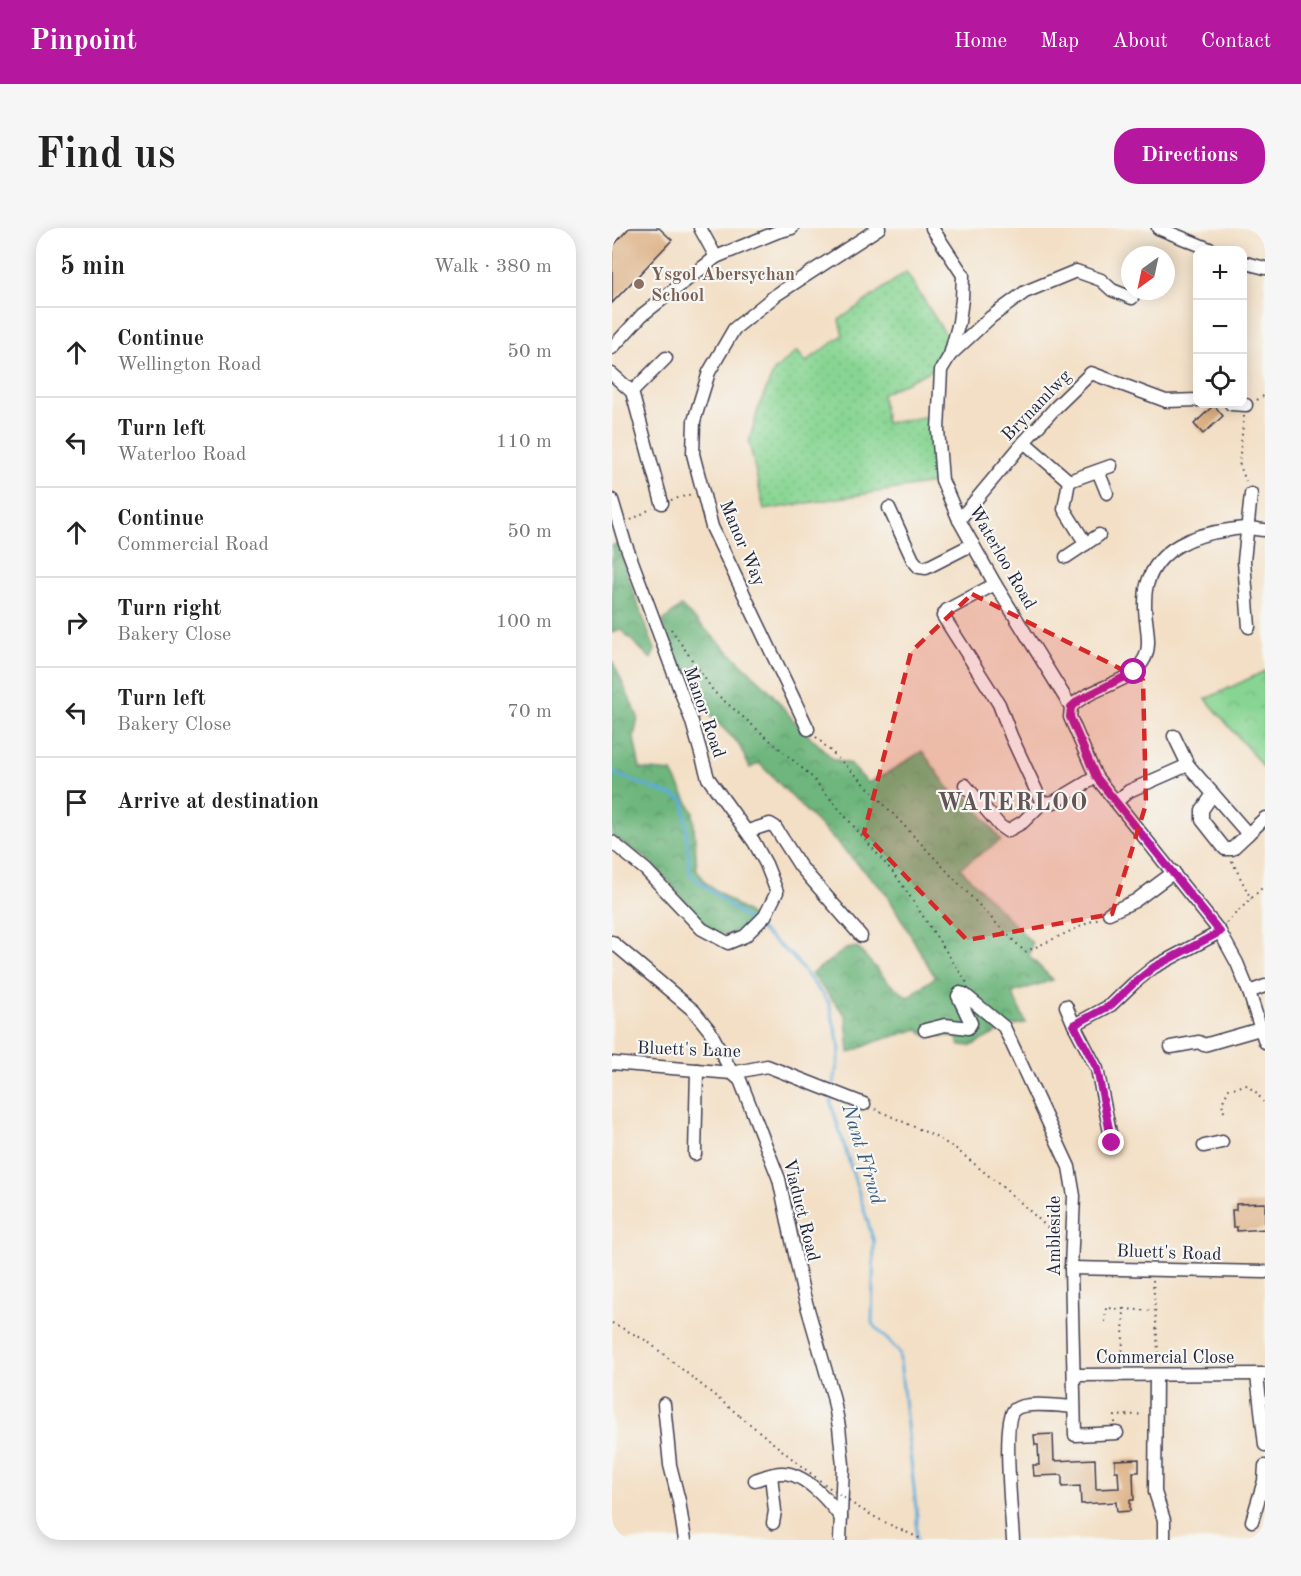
<!DOCTYPE html>
<meta charset="utf-8">
<style>
:root{--surface:#fff;--page:#f6f6f6;--text:#222;--muted:#767676;--line:#e0e0e0;--accent:#b5179e}
body{margin:0;font-family:"Old Standard TT",serif;background:var(--page);color:var(--text)}
.controls{position:absolute;right:18px;top:18px;display:grid;overflow:hidden;border-radius:12px;box-shadow:0 3px 15px #0003}
.controls button{width:54px;height:54px;display:grid;place-items:center;padding:0;border:0;border-bottom:2px solid var(--line);background:var(--surface);color:var(--text);font:30px sans-serif}
.compass{position:absolute;left:509px;top:18px;width:54px;height:54px;border-radius:50%;background:var(--surface);box-shadow:0 3px 15px #0003;rotate:213deg}
.stop{position:absolute;width:18px;height:18px;margin:-14px;border:4px solid #b5179e;border-radius:50%;background:#fff}
.stop.end{background:#b5179e;border-color:#fff;box-shadow:0 2px 6px #0008}
.list{margin:0;padding:0;list-style:none}
h2{display:flex;justify-content:space-between;align-items:center;height:78px;margin:0;padding:0 24px;font-size:26px}
h2 small{font-size:20px;font-weight:400;color:var(--muted)}
.list li{display:grid;grid-template-columns:39px 1fr auto;gap:18px;align-items:center;box-sizing:border-box;height:90px;padding:0 24px;border-top:2px solid var(--line)}
.list b{display:block;font-size:22px;white-space:nowrap}
.list p{margin:0;font-size:20px;white-space:nowrap;color:var(--muted)}
.list em{font-size:20px;font-style:normal;color:var(--muted)}
.icon{flex:none;width:33px;height:33px;fill:none;stroke:currentColor;stroke-width:2;stroke-linecap:round;stroke-linejoin:round}
.map{position:relative;flex:none;width:653px;height:1312px;overflow:hidden;border-radius:24px}
header{display:flex;align-items:center;gap:36px;box-sizing:border-box;height:84px;padding:0 30px;background:var(--accent);color:#fff}
header strong{font-size:28px}
nav{display:flex;gap:33px;margin-inline-start:auto;font-size:21px}
.intro{display:flex;align-items:center;justify-content:space-between;box-sizing:border-box;height:144px;padding:0 36px}
h1{margin:0;font-size:42px}
.button{padding:15px 27px;border-radius:24px;background:var(--accent);color:#fff;font-size:21px;font-weight:700}
main{display:flex;gap:36px;padding:0 36px}
aside{flex:1;background:var(--surface);border-radius:24px;box-shadow:0 3px 15px #0003}
.map>svg:first-child{display:block}
</style>
<header>
<strong>Pinpoint</strong>
<nav><a>Home</a><a>Map</a><a>About</a><a>Contact</a></nav>
</header>
<div class="intro"><h1>Find us</h1><a class="button">Directions</a></div>
<main>
<aside>
<h2>5 min<small>Walk · 380 m</small></h2>
<ul class="list">
<li><svg class="icon" aria-label="ahead" viewBox="0 0 24 24"><path d="M12 20V5M6 11l6-6 6 6"/></svg><div><b>Continue</b><p>Wellington Road</p></div><em>50 m</em></li>
<li><svg class="icon" aria-label="left" viewBox="0 0 24 24"><path d="M17 20v-9H6M10 6l-5 5 5 5"/></svg><div><b>Turn left</b><p>Waterloo Road</p></div><em>110 m</em></li>
<li><svg class="icon" aria-label="ahead" viewBox="0 0 24 24"><path d="M12 20V5M6 11l6-6 6 6"/></svg><div><b>Continue</b><p>Commercial Road</p></div><em>50 m</em></li>
<li><svg class="icon" aria-label="right" viewBox="0 0 24 24"><path d="M7 20v-9h11M14 6l5 5-5 5"/></svg><div><b>Turn right</b><p>Bakery Close</p></div><em>100 m</em></li>
<li><svg class="icon" aria-label="left" viewBox="0 0 24 24"><path d="M17 20v-9H6M10 6l-5 5 5 5"/></svg><div><b>Turn left</b><p>Bakery Close</p></div><em>70 m</em></li>
<li><svg class="icon" aria-label="arrive" viewBox="0 0 24 24"><path d="M6 21V4h12l-3 4 3 4H6"/></svg><div><b>Arrive at destination</b></div></li>
</ul>
</aside>
<div class="map">
<svg width="653" height="1312" viewBox="0 0 653 1312">
<defs>
<pattern id="grass-dots" width="8" height="8" patternUnits="userSpaceOnUse" patternTransform="scale(1.5)"><rect width="8" height="8" fill="#88d593"/><path d="M2 2h.1M6 6h.1" fill="none" stroke="#75b780" stroke-width="1.8" stroke-linecap="round"/></pattern>
<pattern id="forest-crowns" width="20" height="18" patternUnits="userSpaceOnUse" patternTransform="scale(1.5)"><rect width="20" height="18" fill="#6eb67d"/><path d="M2 6a3 3 0 1 1 6 0M12 15a3 3 0 1 1 6 0" fill="none" stroke="#5a9468"/></pattern>
<pattern id="park-crowns" width="20" height="18" patternUnits="userSpaceOnUse" patternTransform="scale(1.5)"><rect width="20" height="18" fill="#88d593"/><path d="M2 6a3 3 0 1 1 6 0M12 15a3 3 0 1 1 6 0" fill="none" stroke="#75b780"/></pattern>
</defs>
<rect width="100%" height="100%" fill="#f6f6f2"/>
<filter id="ink" filterUnits="userSpaceOnUse"><feTurbulence type="fractalNoise" baseFrequency=".0167" numOctaves="2"/><feDisplacementMap in="SourceGraphic" scale="12" xChannelSelector="R" yChannelSelector="G"/><feConvolveMatrix kernelMatrix="1 2 1 2 8 2 1 2 1" color-interpolation-filters="sRGB"/></filter>
<filter id="wash" filterUnits="userSpaceOnUse"><feTurbulence type="fractalNoise" baseFrequency=".008" numOctaves="4" result="noise"/><feDisplacementMap in="SourceGraphic" scale="24" xChannelSelector="R" yChannelSelector="G"/><feGaussianBlur stdDeviation="1.35" result="paint"/><feColorMatrix in="noise" values="0 0 0 0 0 0 0 0 0 0 0 0 0 0 0 0 0 1.4 0 .05"/><feComposite in="paint" operator="in"/></filter>
<g filter="url(#wash)">
<rect width="100%" height="100%" fill="#f3dfc5"/>
<path fill="url(#grass-dots)" stroke="#557c67" stroke-width="1.5" d="M294,44L334,107L324,140L270,166L274,195L324,187L327,254L152,282L137,214L147,178L162,143L185,123L194,134L231,107L227,92Z"/>
<g fill="url(#forest-crowns)" stroke="#486c5c" stroke-width="1.5">
<path d="M0,317H6L17,352L43,422L39,431L8,401L0,405Z"/>
<path d="M69,378L157,462L182,493L221,531L238,536L256,555L282,541L310,523L343,569L352,564L389,612L348,640L420,715L417,728L441,752L400,765L414,795L397,798L359,818L347,817L344,808H314L306,801L265,813L237,825L234,788L199,746L234,721L245,719L277,755L296,769L323,749L274,665L147,535L138,540L126,515L79,468L68,449L50,394Z"/>
<path d="M0,432L26,489L22,510L28,541L60,544L81,584L85,642L94,655L145,692L116,707L101,704L82,686L57,653L33,629L0,608Z"/>
</g>
<path fill="url(#park-crowns)" stroke="#557c67" stroke-width="1.5" d="M653,443V541L594,471Z"/>
<g fill="none" stroke-linecap="round" stroke-linejoin="round">
<g stroke="#5eacd8" stroke-width="3">
<path d="M0,540L3,546L72,572L78,646L141,696"/>
<path d="M146,700L180,728L217,775L228,821L221,861"/>
<path d="M220,867L219,875L262,1014L260,1095L287,1124L305,1289L304,1312"/>
</g>
</g>
<g id="blocks">
<g fill="#ddb185">
<path d="M17,0H47L60,12L0,75V19Z"/>
<path d="M602,177L611,188L591,206L582,196Z"/>
<path d="M653,975V1001L625,1003V999H621L620,982H624V976Z"/>
<path d="M441,1206L442,1233L483,1231L484,1261L507,1260L506,1243H503V1232L527,1231V1244H521L522,1272H518V1283L505,1284L504,1274L469,1276L468,1258L450,1259V1247L422,1248L421,1237H427L426,1217H423L422,1207Z"/>
</g>
</g>
</g>
<g filter="url(#ink)">
<use href="#blocks" fill-opacity="0" stroke="#413e50" stroke-width="1.5"/>
<g fill="none" stroke-linecap="round" stroke-linejoin="round">
<g stroke="#413e50" stroke-width="15">
<g id="minor">
<path d="M88,0L104,29"/>
<path d="M320,0L351,47L350,71L347,94L338,127L329,142L326,202L330,252L347,292L383,356L459,479L458,489L484,549L608,704L625,735L637,764L653,814"/>
<path d="M546,0L600,22"/>
<path d="M630,34L653,40"/>
<path d="M0,120L30,87L104,29L165,4L180,0"/>
<path d="M338,127L379,89L413,64L464,43L489,52L500,62L520,70"/>
<path d="M0,146L20,164L50,275"/>
<path d="M20,164L54,130"/>
<path d="M619,176L634,177"/>
<path d="M412,214L457,253"/>
<path d="M486,243L495,265"/>
<path d="M457,253L452,281L474,316"/>
<path d="M457,253L499,238"/>
<path d="M0,272L12,312L80,494L96,550L142,614L154,636L165,664L153,688L133,708L116,715L90,701L34,642L0,614"/>
<path d="M277,280L301,332L307,339L314,340L361,316"/>
<path d="M347,292L412,214L444,179L479,145L554,173L586,172"/>
<path d="M454,329L487,307"/>
<path d="M383,356L335,382L331,388L387,476L399,508L430,575L442,574L484,549"/>
<path d="M637,399L632,333L639,266"/>
<path d="M459,479C478,459 518,456 531,433C541,419 533,396 533,379C533,372 533,363 535,357C545,320 583,306 617,302C623,301 629,300 635,300C641,300 647,302 653,302"/>
<path d="M196,501L100,299L81,226L82,193L97,144L122,101L164,67L267,0"/>
<path d="M562,508L576,537"/>
<path d="M353,557L388,598L395,603L411,594L430,575"/>
<path d="M601,566L590,582V592L613,621H620L636,606"/>
<path d="M504,574L517,563L576,537L636,606L653,590"/>
<path d="M136,603L158,596L163,599L188,638L249,708"/>
<path d="M497,685L523,673L562,644"/>
<path d="M0,714L82,783L98,803L120,845L128,852L167,951L191,1064L221,1168L227,1199L231,1237L228,1312"/>
<path d="M637,764L653,758"/>
<path d="M454,778L462,797L485,841L500,914"/>
<path d="M462,797L499,777L522,755L542,739L608,704"/>
<path d="M313,802L333,797L356,800L359,795L346,768L348,765L352,766L392,799L457,939L462,968L459,1040L463,1207L505,1205"/>
<path d="M559,819L587,814L592,817L648,801"/>
<path d="M0,835L120,845L155,838L252,876"/>
<path d="M592,918L610,914"/>
<path d="M83,926L85,842"/>
<path d="M459,1040L653,1044"/>
<path d="M462,1147L653,1146"/>
<path d="M544,1147L543,1264L552,1292V1312"/>
<path d="M645,1147L653,1217"/>
<path d="M52,1176L58,1237L67,1273L73,1312"/>
<path d="M159,1247L163,1283L161,1295"/>
<path d="M143,1252C152,1249 161,1245 170,1245C193,1245 217,1273 229,1290"/>
<path d="M640,1293L652,1253L653,1238"/>
<path d="M401,1312C400,1291 390,1193 402,1182C412,1173 448,1178 462,1179"/>
</g>
</g>
<g stroke="#413e50" stroke-width="2" stroke-dasharray="1.5 4.5" stroke-linecap="butt">
<path d="M0,10L12,0"/>
<path d="M645,172L653,167"/>
<path d="M632,188L627,235L635,256"/>
<path d="M59,272L80,266"/>
<path d="M19,292L40,280"/>
<path d="M59,401L102,464L198,547L285,649L355,755"/>
<path d="M204,509L248,551L384,695L413,724L487,690"/>
<path d="M620,633L639,671"/>
<path d="M614,695L653,657"/>
<path d="M263,881L320,907L343,920L406,972L435,999L449,1018"/>
<path d="M612,884L610,875L617,861L634,857L645,865L651,874"/>
<path d="M541,1052L547,1136"/>
<path d="M493,1094L494,1080L512,1081"/>
<path d="M0,1095L35,1113L128,1188"/>
<path d="M510,1135L512,1081L542,1083"/>
<path d="M503,1195V1188L532,1186"/>
</g>
<use href="#minor" stroke="#fff" stroke-width="12"/>
<path stroke="#413e50" stroke-width="2" stroke-dasharray="1.5 4.5" stroke-linecap="butt" d="M128,1188C171,1222 213,1261 261,1288C277,1297 295,1304 311,1312"/>
</g>
</g>
<g fill="none" stroke-linecap="round" stroke-linejoin="round" filter="url(#ink)">
<path stroke="#b5179e" stroke-width="8" d="M500,915L485,841L462,797L499,777L522,755L542,739L608,704L484,549L458,489L459,479L467,472L522,444"/>
</g>
<path fill="#d62828" fill-opacity="0.2" stroke="#d62828" stroke-width="4.5" stroke-dasharray="12 8" stroke-linejoin="round" d="M360,366L531,452L534,576L500,686L355,712L252,605L299,424Z"/>
<circle fill="#8d6e63" stroke="#f6f6f2" stroke-width="2" cx="27" cy="56" r="6"/>
<g text-anchor="middle" stroke-width="4.5" stroke-linejoin="round" paint-order="stroke">
<g font-size="18" font-weight="bold" fill="#785e54" stroke="#f6f6f2" text-anchor="start">
<text x="39" y="52">Ysgol Abersychan<tspan x="39" dy="21">School</tspan></text>
</g>
<g font-size="18" fill="#22223b" stroke="#f6f6f2">
<text transform="translate(424 177) rotate(-46)" y="6">Brynamlwg</text>
<text transform="translate(131 315) rotate(67)" y="6">Manor Way</text>
<text transform="translate(391 329) rotate(60)" y="6">Waterloo Road</text>
<text transform="translate(93 484) rotate(71)" y="6">Manor Road</text>
<text transform="translate(77 821) rotate(2)" y="6">Bluett's Lane</text>
<text transform="translate(190 982) rotate(76)" y="6">Viaduct Road</text>
<text transform="translate(442 1008) rotate(-90)" y="6">Ambleside</text>
<text transform="translate(557 1024) rotate(2)" y="6">Bluett's Road</text>
<text x="553" y="1135">Commercial Close</text>
</g>
<g font-size="20" font-style="italic" fill="#3a597a" stroke="#f6f6f2">
<text transform="translate(252 926) rotate(73)" y="7">Nant Ffrwd</text>
</g>
<g font-size="24" font-weight="bold" letter-spacing="1.5" fill="#635455" stroke="#f6f6f2">
<text x="401" y="582">WATERLOO</text>
</g>
</g>
</svg>
<div class="controls">
<button>+</button>
<button>−</button>
<button><svg class="icon" aria-label="locate" viewBox="0 0 24 24"><circle cx="12" cy="12" r="6"/><path d="M12 2v4M12 18v4M2 12h4M18 12h4"/></svg></button>
</div>
<svg class="compass" viewBox="-18 -18 36 36"><path d="M0-13l5 13h-10z" fill="#e53935"/><path d="M0 13l5-13h-10z" fill="#767676"/></svg>
<div class="stop" style="left:522px;top:444px"></div>
<div class="stop end" style="left:500px;top:915px"></div>
</div>
</main>
